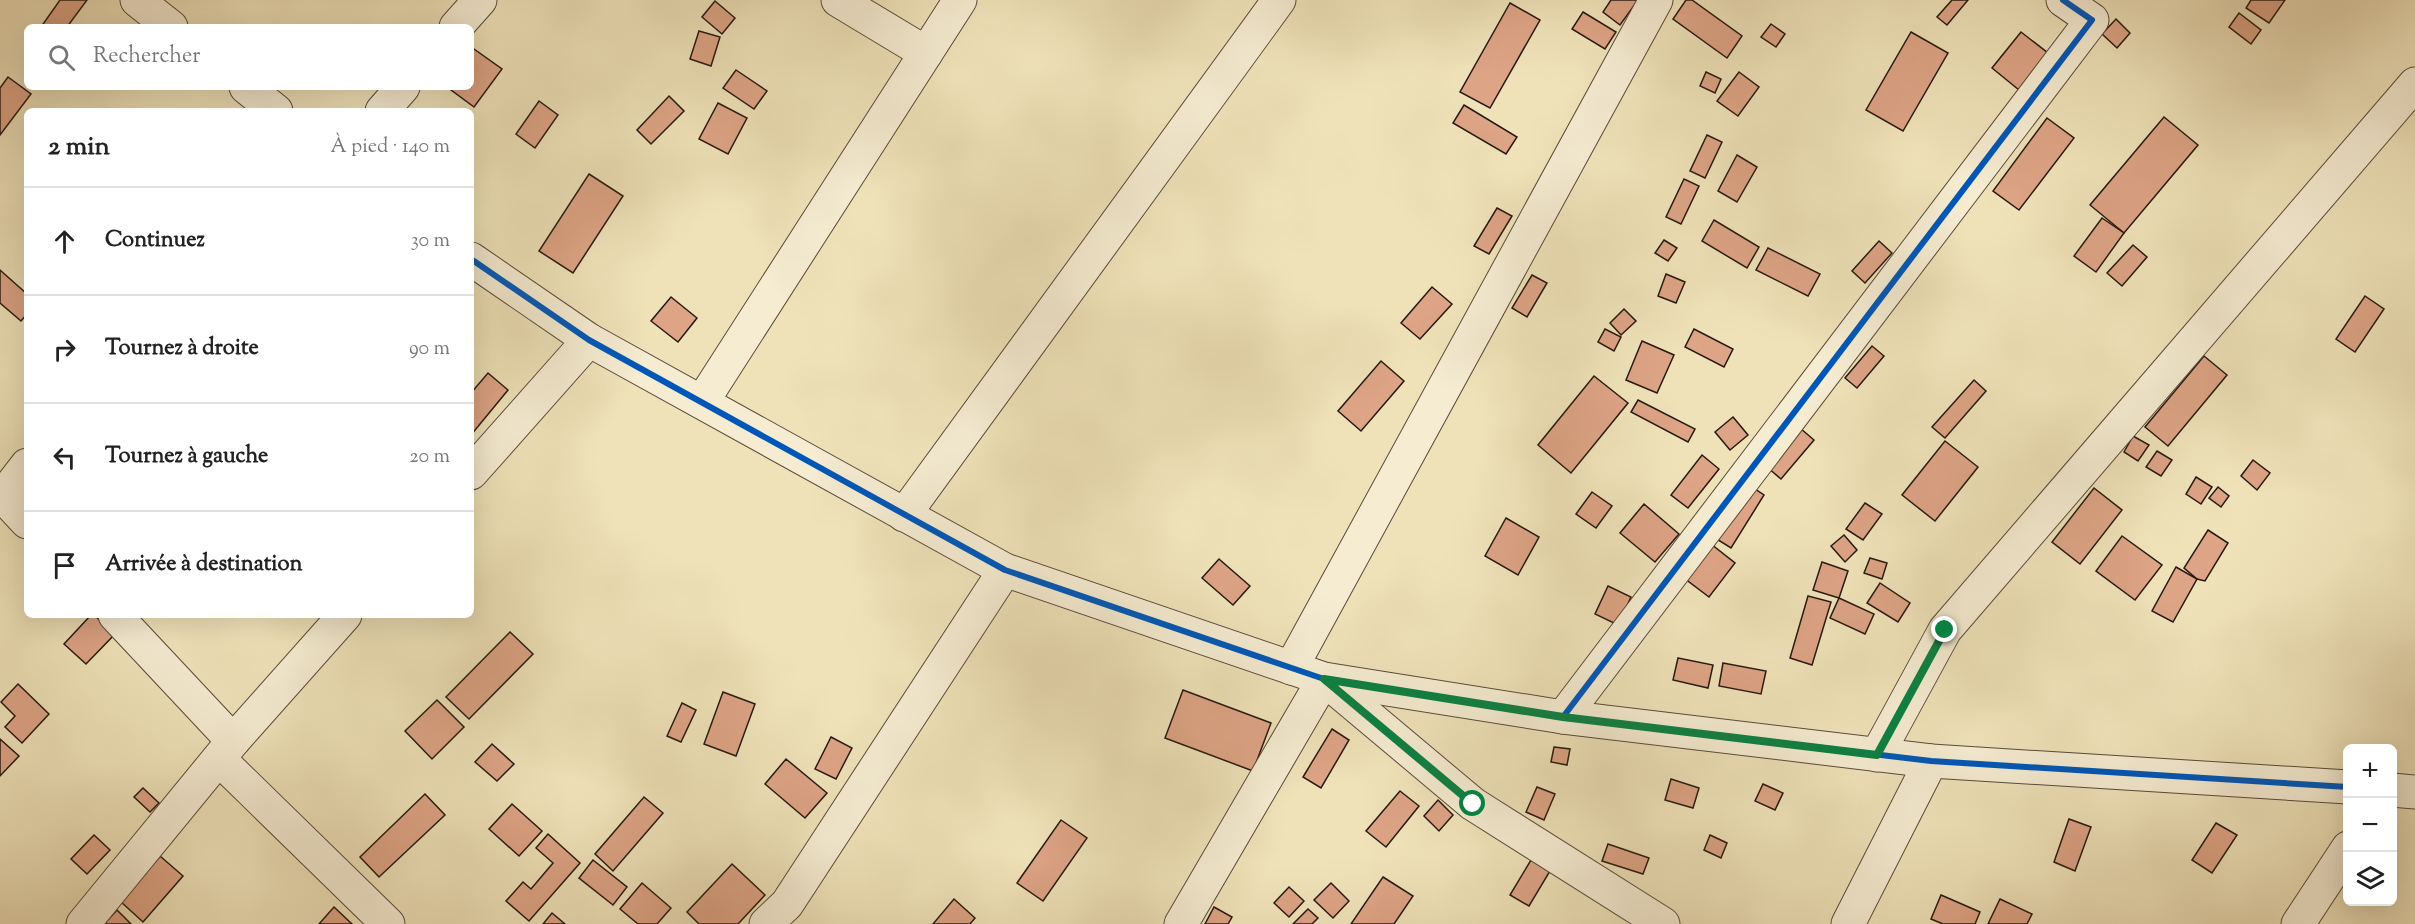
<!DOCTYPE html>
<html lang="fr">
<meta charset="utf-8">
<style>
:root{--surface:#fff;--page:#f6f6f6;--text:#222;--muted:#767676;--line:#e0e0e0}
body{margin:0;font-family:"Sorts Mill Goudy",serif;background:var(--page);color:var(--text)}
.controls{position:absolute;right:18px;bottom:18px;display:grid;overflow:hidden;border-radius:9px;box-shadow:0 6px 24px #0002}
.controls button{width:54px;height:54px;display:grid;place-items:center;padding:0;border:0;border-bottom:2px solid var(--line);background:var(--surface);color:var(--text);font:30px sans-serif}
.stop{position:absolute;width:18px;height:18px;margin:-14px;border:4px solid #0b8043;border-radius:50%;background:#fff}
.stop.end{background:#0b8043;border-color:#fff;box-shadow:0 2px 6px #0008}
.list{margin:0;padding:0;list-style:none}
h2{display:flex;justify-content:space-between;align-items:center;height:78px;margin:0;padding:0 24px;font-size:26px}
h2 small{font-size:20px;font-weight:400;color:var(--muted)}
.list li{display:grid;grid-template-columns:39px 1fr auto;gap:18px;align-items:center;box-sizing:border-box;height:108px;padding:0 24px;border-top:2px solid var(--line)}
.list b{display:block;font-size:22px;white-space:nowrap}
.list em{font-size:20px;font-style:normal;color:var(--muted)}
.icon{flex:none;width:33px;height:33px;fill:none;stroke:currentColor;stroke-width:2;stroke-linecap:round;stroke-linejoin:round}
.map{position:relative;flex:none;width:2415px;height:924px;overflow:hidden}
.search{position:absolute;background:var(--surface);box-shadow:0 6px 24px #0002;left:24px;top:24px;width:450px;height:66px;display:flex;align-items:center;gap:15px;box-sizing:border-box;padding:0 21px;border-radius:9px;color:var(--muted);font-size:22px}
.panel{position:absolute;background:var(--surface);box-shadow:0 6px 24px #0002;left:24px;top:108px;width:450px;height:510px;border-radius:9px}
.map>svg:first-child{display:block}
</style>
<div class="map">
<svg width="2415" height="924" viewBox="0 0 2415 924">
<rect width="100%" height="100%" fill="#efe2b9"/>
<filter id="stains"><feTurbulence type="fractalNoise" baseFrequency=".00333" numOctaves="4"/><feColorMatrix values="0 0 0 0 .2 0 0 0 0 .09 0 0 0 0 .02 0 0 0 .5 -.17"/></filter>
<radialGradient id="worn" r=".72"><stop offset=".6" stop-color="#630" stop-opacity="0"/><stop offset="1" stop-color="#630" stop-opacity=".3"/></radialGradient>
<g fill="#dda485" stroke="#271910" stroke-width="1.5">
<path d="M60,0H87L67,27H41Z"/>
<path d="M1611,0H1638L1620,25L1603,12Z"/>
<path d="M1686,0H1692L1742,36L1727,58L1673,19Z"/>
<path d="M1952,0H1968L1947,25L1937,17Z"/>
<path d="M2251,0H2285L2269,23L2246,8Z"/>
<path d="M715,1L735,18L722,34L702,17Z"/>
<path d="M1510,3L1540,20L1490,108L1460,92Z"/>
<path d="M1583,12L1616,32L1605,49L1572,29Z"/>
<path d="M2239,13L2261,30L2251,44L2229,27Z"/>
<path d="M2116,19L2130,33L2117,48L2102,34Z"/>
<path d="M1771,24L1785,34L1776,47L1761,37Z"/>
<path d="M699,31L720,37L711,66L690,59Z"/>
<path d="M1911,32L1948,53L1903,131L1866,110Z"/>
<path d="M2021,32L2048,53L2019,90L1992,68Z"/>
<path d="M474,49L502,69L474,107L447,87H471V53Z"/>
<path d="M736,70L767,91L754,109L723,88Z"/>
<path d="M1706,72L1721,79L1715,93L1700,86Z"/>
<path d="M1739,72L1759,87L1738,116L1717,101Z"/>
<path d="M8,77L31,94L0,135V88Z"/>
<path d="M669,96L684,111L651,144L637,130Z"/>
<path d="M539,101L558,115L535,148L516,134Z"/>
<path d="M718,103L747,118L728,154L699,139Z"/>
<path d="M1464,105L1517,137L1506,154L1453,123Z"/>
<path d="M2164,117L2198,145L2124,233L2090,205Z"/>
<path d="M2047,118L2074,138L2019,210L1993,191Z"/>
<path d="M1707,135L1722,142L1705,178L1690,171Z"/>
<path d="M1737,155L1757,167L1737,202L1718,191Z"/>
<path d="M589,174L623,196L573,273L539,251Z"/>
<path d="M1684,179L1699,186L1681,224L1666,217Z"/>
<path d="M1497,208L1512,216L1489,254L1474,246Z"/>
<path d="M2102,218L2124,233L2096,272L2074,256Z"/>
<path d="M1714,220L1759,247L1747,268L1702,241Z"/>
<path d="M1664,240L1677,248L1668,261L1655,253Z"/>
<path d="M1879,241L1892,253L1865,283L1852,271Z"/>
<path d="M2133,245L2147,257L2122,286L2107,273Z"/>
<path d="M1768,248L1820,274L1808,296L1756,270Z"/>
<path d="M0,270L27,294V314L21,321L0,303Z"/>
<path d="M1666,274L1685,282L1676,303L1658,296Z"/>
<path d="M1532,275L1547,283L1527,317L1512,308Z"/>
<path d="M1432,287L1452,304L1420,339L1401,323Z"/>
<path d="M2365,296L2384,309L2355,352L2336,339Z"/>
<path d="M671,297L697,318L678,342L651,321Z"/>
<path d="M1624,309L1636,321L1621,335L1610,323Z"/>
<path d="M1605,329L1621,337L1614,351L1598,342Z"/>
<path d="M1694,329L1733,349L1724,367L1685,347Z"/>
<path d="M1642,341L1674,355L1657,393L1626,380Z"/>
<path d="M1872,346L1884,356L1857,388L1845,378Z"/>
<path d="M2204,356L2227,375L2168,446L2145,427Z"/>
<path d="M1381,361L1404,381L1361,431L1338,411Z"/>
<path d="M488,373L508,390L471,435V393Z"/>
<path d="M1594,376L1628,403L1571,473L1538,445Z"/>
<path d="M1974,380L1986,391L1945,438L1932,427Z"/>
<path d="M1638,400L1695,429L1688,442L1631,412Z"/>
<path d="M1733,417L1748,435L1730,450L1715,432Z"/>
<path d="M1800,428L1814,440L1781,479L1767,467Z"/>
<path d="M2133,436L2149,445L2138,461L2124,452Z"/>
<path d="M1945,441L1978,467L1935,521L1902,495Z"/>
<path d="M2157,451L2172,460L2161,476L2146,467Z"/>
<path d="M1702,455L1719,469L1688,508L1671,495Z"/>
<path d="M2253,460L2270,473L2257,490L2241,476Z"/>
<path d="M2196,477L2212,487L2201,504L2186,494Z"/>
<path d="M1749,485L1764,495L1731,548L1715,538Z"/>
<path d="M2218,487L2229,496L2221,507L2209,498Z"/>
<path d="M2094,488L2122,510L2080,564L2052,542Z"/>
<path d="M1592,492L1612,506L1596,528L1576,514Z"/>
<path d="M1865,503L1882,514L1863,540L1846,529Z"/>
<path d="M1644,504L1679,534L1655,562L1620,533Z"/>
<path d="M1506,518L1539,537L1518,575L1485,556Z"/>
<path d="M2208,530L2228,543L2205,581L2197,579L2184,568Z"/>
<path d="M1844,535L1857,550L1845,562L1831,546Z"/>
<path d="M2122,536L2162,565L2135,600L2096,571Z"/>
<path d="M1711,544L1735,563L1709,597L1684,578Z"/>
<path d="M1870,558L1887,563L1882,579L1864,573Z"/>
<path d="M1219,559L1250,586L1233,605L1202,578Z"/>
<path d="M1822,562L1848,571L1839,598L1813,590Z"/>
<path d="M2176,567L2197,579L2173,622L2152,611Z"/>
<path d="M1880,583L1910,603L1898,622L1867,603Z"/>
<path d="M1608,586L1631,597L1618,625L1595,614Z"/>
<path d="M1808,596L1831,602L1812,665L1790,658Z"/>
<path d="M1839,598L1874,614L1865,634L1830,618Z"/>
<path d="M91,615H94L115,634L86,664L64,644Z"/>
<path d="M510,632L533,654L469,719L446,697Z"/>
<path d="M1678,658L1713,665L1708,688L1673,680Z"/>
<path d="M1723,663L1766,671L1761,694L1719,686Z"/>
<path d="M18,684L49,714L22,743L5,727L15,716L1,702Z"/>
<path d="M1183,690L1271,723L1253,771L1165,738Z"/>
<path d="M723,692L755,704L736,756L704,744Z"/>
<path d="M437,700L464,727L432,759L405,731Z"/>
<path d="M682,703L696,710L681,742L667,736Z"/>
<path d="M1332,729L1349,740L1321,788L1303,777Z"/>
<path d="M831,737L852,748L836,779L815,769Z"/>
<path d="M0,739L19,756L0,776Z"/>
<path d="M492,744L514,764L497,781L475,762Z"/>
<path d="M1554,747L1570,749L1567,765L1551,762Z"/>
<path d="M786,759L827,793L805,818L765,784Z"/>
<path d="M1671,779L1699,788L1693,808L1665,800Z"/>
<path d="M1763,784L1783,793L1775,810L1755,801Z"/>
<path d="M1537,787L1555,794L1544,820L1526,812Z"/>
<path d="M143,788L159,803L150,812L134,797Z"/>
<path d="M1400,791L1419,806L1386,847L1366,831Z"/>
<path d="M425,794L445,815L379,877L360,857Z"/>
<path d="M644,797L663,813L613,871L595,854Z"/>
<path d="M1438,800L1453,815L1439,831L1424,816Z"/>
<path d="M512,804L542,831L519,856L489,829Z"/>
<path d="M2069,819L2091,827L2075,871L2054,862Z"/>
<path d="M1061,820L1087,838L1043,901L1017,883Z"/>
<path d="M2216,823L2237,835L2212,873L2192,860Z"/>
<path d="M548,834L580,863L529,921L506,901L523,882L531,889L553,863L536,848Z"/>
<path d="M94,835L110,850L87,874L71,859Z"/>
<path d="M1710,835L1727,843L1721,858L1704,850Z"/>
<path d="M1608,844L1649,858L1643,874L1602,861Z"/>
<path d="M160,856L183,876L143,922L120,901Z"/>
<path d="M593,860L627,887L613,905L579,878Z"/>
<path d="M1531,860L1550,871L1529,906L1510,895Z"/>
<path d="M732,864L765,895L738,924H699L687,912Z"/>
<path d="M1383,877L1413,896L1394,924H1351Z"/>
<path d="M642,883L671,908L657,924H638L620,909Z"/>
<path d="M1331,883L1349,901L1333,918L1314,900Z"/>
<path d="M1289,887L1304,901L1289,917L1274,903Z"/>
<path d="M1941,895L1980,912L1975,924H1943L1931,919Z"/>
<path d="M954,899L975,918L970,924H933Z"/>
<path d="M2000,899L2032,914L2027,924H1988Z"/>
<path d="M334,907L352,924H319Z"/>
<path d="M1214,907L1232,917L1228,924H1205Z"/>
<path d="M1308,909L1318,918L1312,924H1293Z"/>
<path d="M117,910L131,924H104Z"/>
<path d="M552,913L565,924H543Z"/>
</g>
<g fill="none" stroke-linecap="round" stroke-linejoin="round">
<g stroke="#594b3a" stroke-width="35">
<g id="minor">
<path d="M137,0L171,27"/>
<path d="M838,0L926,53"/>
<path d="M456,27L480,0"/>
<path d="M246,87L276,111"/>
<path d="M382,111L403,87"/>
<path d="M471,259L589,340L1005,570L1324,679L1563,717L1931,761L2348,787"/>
<path d="M702,402L960,0"/>
<path d="M471,473L589,340"/>
<path d="M0,493L27,522"/>
<path d="M0,500L27,465"/>
<path d="M904,515L1279,0"/>
<path d="M115,615L233,741"/>
<path d="M1291,668L1656,0"/>
<path d="M1563,717L2092,20L2063,0"/>
<path d="M1877,755L1945,630L2415,84"/>
<path d="M219,759L388,924"/>
<path d="M2392,790L2415,792"/>
<path d="M83,924L233,741L345,615"/>
<path d="M766,924L787,904L1005,570"/>
<path d="M1181,924L1324,679L1473,804L1663,924"/>
<path d="M1848,924L1931,761"/>
<path d="M2298,924L2348,848"/>
</g>
</g>
<use href="#minor" stroke="#f5ecd2" stroke-width="33"/>
<g stroke="#f5ecd2" stroke-width="10">
<g id="cycleway">
<path d="M471,259L589,340L1005,570L1324,679L1563,717L1931,761L2348,787"/>
<path d="M1563,717L2092,20L2063,0"/>
</g>
</g>
<use href="#cycleway" stroke="#0057b8" stroke-width="6"/>
</g>
<g fill="none" stroke-linecap="round" stroke-linejoin="round">
<path stroke="#0b8043" stroke-width="8" d="M1473,804L1324,679L1563,717L1877,755L1945,630"/>
</g>
<rect width="100%" height="100%" filter="url(#stains)"/>
<rect width="100%" height="100%" fill="url(#worn)"/>
</svg>
<div class="controls">
<button>+</button>
<button>−</button>
<button><svg class="icon" aria-label="layers" viewBox="0 0 24 24"><path d="M12 4l9 5-9 5-9-5zM3 14l9 5 9-5"/></svg></button>
</div>
<div class="stop" style="left:1473px;top:804px"></div>
<div class="stop end" style="left:1945px;top:630px"></div>
<div class="search"><svg class="icon" aria-label="search" viewBox="0 0 24 24"><circle cx="10" cy="10" r="6"/><path d="M15 15l6 6"/></svg>Rechercher</div>
<section class="panel">
<h2>2 min<small>À pied · 140 m</small></h2>
<ul class="list">
<li><svg class="icon" aria-label="ahead" viewBox="0 0 24 24"><path d="M12 20V5M6 11l6-6 6 6"/></svg><div><b>Continuez</b></div><em>30 m</em></li>
<li><svg class="icon" aria-label="right" viewBox="0 0 24 24"><path d="M7 20v-9h11M14 6l5 5-5 5"/></svg><div><b>Tournez à droite</b></div><em>90 m</em></li>
<li><svg class="icon" aria-label="left" viewBox="0 0 24 24"><path d="M17 20v-9H6M10 6l-5 5 5 5"/></svg><div><b>Tournez à gauche</b></div><em>20 m</em></li>
<li><svg class="icon" aria-label="arrive" viewBox="0 0 24 24"><path d="M6 21V4h12l-3 4 3 4H6"/></svg><div><b>Arrivée à destination</b></div></li>
</ul>
</section>
</div>
